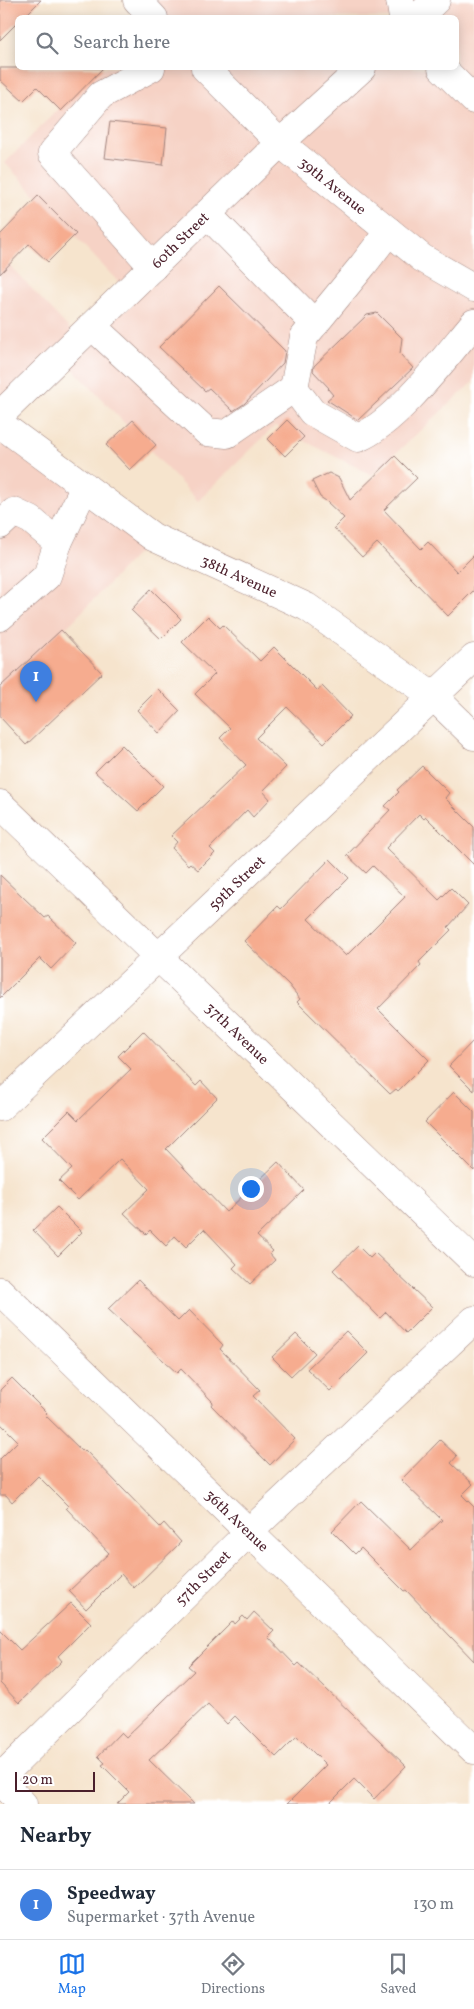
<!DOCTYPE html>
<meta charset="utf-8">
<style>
:root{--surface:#fff;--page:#f6f6f7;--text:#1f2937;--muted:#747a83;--line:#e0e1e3;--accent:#1a73e8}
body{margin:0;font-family:Vollkorn,serif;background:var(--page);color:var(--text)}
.scale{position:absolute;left:15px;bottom:12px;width:80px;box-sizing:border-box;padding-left:5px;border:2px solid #4a1f2b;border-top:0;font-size:14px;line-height:18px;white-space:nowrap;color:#4a1f2b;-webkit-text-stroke:4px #fff;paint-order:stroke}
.you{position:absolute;left:250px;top:1188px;width:18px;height:18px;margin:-12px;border:4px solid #fff;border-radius:50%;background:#1a73e8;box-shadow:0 0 0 8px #1a73e833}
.badge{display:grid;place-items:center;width:32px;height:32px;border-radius:50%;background:var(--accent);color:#fff;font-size:16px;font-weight:700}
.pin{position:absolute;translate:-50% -41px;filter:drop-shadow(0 1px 2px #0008)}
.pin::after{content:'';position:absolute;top:26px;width:18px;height:15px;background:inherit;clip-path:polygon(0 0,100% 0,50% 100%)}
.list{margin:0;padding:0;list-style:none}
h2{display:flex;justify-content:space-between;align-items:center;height:65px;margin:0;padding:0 20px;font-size:21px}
h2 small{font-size:16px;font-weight:400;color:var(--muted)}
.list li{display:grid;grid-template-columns:32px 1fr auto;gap:15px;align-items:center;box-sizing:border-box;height:70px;padding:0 20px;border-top:1px solid var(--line)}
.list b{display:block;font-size:19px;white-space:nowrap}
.list p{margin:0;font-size:16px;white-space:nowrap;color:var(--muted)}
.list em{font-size:16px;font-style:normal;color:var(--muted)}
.icon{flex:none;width:28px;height:28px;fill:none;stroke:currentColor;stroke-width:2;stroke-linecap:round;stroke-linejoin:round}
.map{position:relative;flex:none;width:474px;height:1804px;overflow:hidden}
.search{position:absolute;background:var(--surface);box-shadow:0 2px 12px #0003;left:15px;right:15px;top:15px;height:55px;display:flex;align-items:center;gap:12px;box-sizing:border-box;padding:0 18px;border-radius:8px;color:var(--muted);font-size:19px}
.sheet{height:135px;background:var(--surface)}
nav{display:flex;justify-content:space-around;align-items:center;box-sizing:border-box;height:70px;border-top:1px solid var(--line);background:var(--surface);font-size:14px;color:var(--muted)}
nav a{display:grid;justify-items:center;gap:2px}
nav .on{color:var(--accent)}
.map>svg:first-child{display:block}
</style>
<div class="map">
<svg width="474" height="1804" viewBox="0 0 474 1804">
<rect width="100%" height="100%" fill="#fff"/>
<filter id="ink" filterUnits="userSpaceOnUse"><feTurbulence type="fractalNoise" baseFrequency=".02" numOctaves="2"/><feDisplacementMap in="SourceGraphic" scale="10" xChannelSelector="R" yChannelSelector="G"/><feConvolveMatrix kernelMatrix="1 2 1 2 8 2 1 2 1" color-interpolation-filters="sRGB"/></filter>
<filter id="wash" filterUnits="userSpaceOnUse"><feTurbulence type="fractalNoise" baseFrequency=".0096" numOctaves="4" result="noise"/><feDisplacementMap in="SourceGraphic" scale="20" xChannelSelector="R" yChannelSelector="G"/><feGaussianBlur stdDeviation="1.12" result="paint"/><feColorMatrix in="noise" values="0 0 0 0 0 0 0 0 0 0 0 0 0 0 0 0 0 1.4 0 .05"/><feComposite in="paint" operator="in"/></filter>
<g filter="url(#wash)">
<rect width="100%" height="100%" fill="#f6e4cd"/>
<g fill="#f6d2c5">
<path d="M137,0H474V381L372,475L275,426L198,501L61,356L0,415V255L79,339L127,291L5,163L98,68H456V18L150,17Z"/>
<path d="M0,424L153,537L74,620L0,689Z"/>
</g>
<g id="blocks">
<g fill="#f6ac8f">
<path d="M0,0H41L23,18H18V22L0,40Z"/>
<path d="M0,68H103L61,111L37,87L23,101L0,80Z"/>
<path d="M110,122L167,128L163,165L105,158Z"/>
<path d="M38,196L76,234L48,262L29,244L0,274V235Z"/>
<path d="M219,286L285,351L283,363L244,404L233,411L209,388L205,391L159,347Z"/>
<path d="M377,313L402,338L400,354L413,368L358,420L327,400L333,395L328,389L329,388L313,371L314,366L367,315Z"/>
<path d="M133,420L156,445L130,470L106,445Z"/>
<path d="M287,420L304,437L285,456L268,439Z"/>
<path d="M395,456L417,478L384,510L421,549L428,542L457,572L474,555V590L448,616L377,543L362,557L334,528L344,518L326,501L320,497L312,481L329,473L339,478L350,500Z"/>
<path d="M151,589L181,619L161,639L131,610Z"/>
<path d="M208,616L220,628L223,625L260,661L274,647L318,691L322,686L351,716L324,743L287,707L256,738L286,767L263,791L270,799L253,817L247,810L210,848L215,853L198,870L190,863L188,865L172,848L177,842L171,836L246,765L220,738L230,728L195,694L215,674L182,642Z"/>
<path d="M61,630L102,673L26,745L0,717V687Z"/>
<path d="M158,689L180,711L159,733L137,710Z"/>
<path d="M122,745L163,786L138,811L95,772Z"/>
<path d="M422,766L449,793L445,798L474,827V865L426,817L424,819L419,814L386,848L439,900L451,888L468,905L448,927L451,930L419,962L421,965L378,1009L429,1060L398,1091L396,1089L390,1094L297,1002L300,999L289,985L244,941L278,906L281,909L330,859L349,878L308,919L346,956L405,897L373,866L366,873L347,855L390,810L385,806L399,792L397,790Z"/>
<path d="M0,875L45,918L48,916L76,943L51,969L40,958L0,998Z"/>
<path d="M143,1031L196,1086L201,1081L217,1098L166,1149L226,1212L278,1162L304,1190L257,1236L273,1251L270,1254L275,1260L250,1284L233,1268L237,1264L204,1229L186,1247L175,1236L166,1246L150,1230L146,1234L124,1213L149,1189L120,1159L78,1200L59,1181L72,1169L42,1138L69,1111L78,1120L131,1069L118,1056Z"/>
<path d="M474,1040V1091L449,1066Z"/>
<path d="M454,1092L474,1112V1171L425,1122Z"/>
<path d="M57,1207L82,1232L58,1256L33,1230Z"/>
<path d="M358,1246L370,1258L375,1253L432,1307L406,1333L386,1312L380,1318L333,1270Z"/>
<path d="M138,1280L178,1321L189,1310L223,1345L220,1349L260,1390L253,1396L295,1439L270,1465L211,1405L213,1402L181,1369L177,1373L108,1309Z"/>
<path d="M346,1331L368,1353L330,1391L307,1369Z"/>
<path d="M296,1334L315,1353L291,1376L272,1357Z"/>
<path d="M12,1378L47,1413L45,1415L83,1452L85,1450L160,1527L164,1523L181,1542L134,1588L121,1574L86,1609L69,1591L109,1553L66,1508L68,1506L38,1476L12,1502L6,1495H0V1459L18,1441L0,1423V1390Z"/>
<path d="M440,1440L457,1456L451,1463L473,1484L462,1495L474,1507V1661L406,1590L404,1591L361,1548L355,1554L332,1531L361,1501L411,1550L442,1520L401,1480Z"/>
<path d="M71,1603L91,1623L58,1656L62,1661L19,1703L0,1683V1630L20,1650Z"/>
<path d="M254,1612L274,1631L268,1637L296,1666L299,1663L406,1766L374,1799L354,1779L329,1804H287L326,1765L297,1736L276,1757L235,1716L227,1724L208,1704L149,1760L194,1804H117L129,1792L102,1765L105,1763L98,1756L121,1732L126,1737L194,1671L188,1666L233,1621L235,1624L243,1616L247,1620Z"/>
</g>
</g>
</g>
<g filter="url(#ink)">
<use href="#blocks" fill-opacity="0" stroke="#a0827c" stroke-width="1"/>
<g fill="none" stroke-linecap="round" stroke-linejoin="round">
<g stroke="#a0827c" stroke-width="29">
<g id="minor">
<path d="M400,0L403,18"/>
<path d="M417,18L436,0"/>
<path d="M151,68L101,95L52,153L153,267"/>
<path d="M442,68L474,100"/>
<path d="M207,214L315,324"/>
<path d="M389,231L363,265L304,337L294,388L312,412L358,438C396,423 446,356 474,323"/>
<path d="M92,326L207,432L227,434L294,388"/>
<path id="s1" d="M0,415L280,143L362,68"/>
<path id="s2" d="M0,424L153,537L307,607L434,697L474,736"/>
<path d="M0,525L14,512L31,520L58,543"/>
<path d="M0,617L47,576L58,543L85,486"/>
<path id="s3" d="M0,804L474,1262"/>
<path id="s4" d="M0,1107L474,658"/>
<path id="s5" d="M0,1291L474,1750"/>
<path id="s6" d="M0,1778L249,1532L474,1320"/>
<path d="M0,1781L23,1804"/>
</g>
</g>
<g stroke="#a0827c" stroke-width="29">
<g id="major">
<path d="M137,0L154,18"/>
<path id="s7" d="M205,68L280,143L422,258L474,288"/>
</g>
</g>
<use href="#minor" stroke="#fff" stroke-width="28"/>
<use href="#major" stroke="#fff" stroke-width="28"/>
</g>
</g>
<g text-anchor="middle" stroke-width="4" stroke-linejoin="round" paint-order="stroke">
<g font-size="15" fill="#4a1f2b" stroke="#fff">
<text dy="5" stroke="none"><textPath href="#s7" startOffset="174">39th Avenue</textPath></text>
<text dy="5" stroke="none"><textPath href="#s1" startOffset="251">60th Street</textPath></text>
<text dy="5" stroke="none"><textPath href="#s2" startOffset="285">38th Avenue</textPath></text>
<text dy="5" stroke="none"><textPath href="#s4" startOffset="326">59th Street</textPath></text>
<text dy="5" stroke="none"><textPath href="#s3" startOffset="330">37th Avenue</textPath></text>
<text dy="5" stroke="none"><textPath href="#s5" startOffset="330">36th Avenue</textPath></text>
<text dy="5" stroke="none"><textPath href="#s6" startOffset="285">57th Street</textPath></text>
</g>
</g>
</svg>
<div class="scale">20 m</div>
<div class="you"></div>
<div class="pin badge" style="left:36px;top:702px;background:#3f7fe0">1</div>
<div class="search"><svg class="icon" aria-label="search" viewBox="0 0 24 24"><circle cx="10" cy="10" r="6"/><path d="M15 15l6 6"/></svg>Search here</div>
</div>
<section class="sheet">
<h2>Nearby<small></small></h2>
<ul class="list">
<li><span class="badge" style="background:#3f7fe0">1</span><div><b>Speedway</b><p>Supermarket · 37th Avenue</p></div><em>130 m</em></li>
</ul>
</section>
<nav>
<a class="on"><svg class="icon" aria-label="map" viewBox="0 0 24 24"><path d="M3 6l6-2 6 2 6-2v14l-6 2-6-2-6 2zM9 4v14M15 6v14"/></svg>Map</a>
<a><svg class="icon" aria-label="directions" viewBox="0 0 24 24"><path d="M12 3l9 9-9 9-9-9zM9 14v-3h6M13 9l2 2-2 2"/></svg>Directions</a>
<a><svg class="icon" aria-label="saved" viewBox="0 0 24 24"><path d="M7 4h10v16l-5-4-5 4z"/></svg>Saved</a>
</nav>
